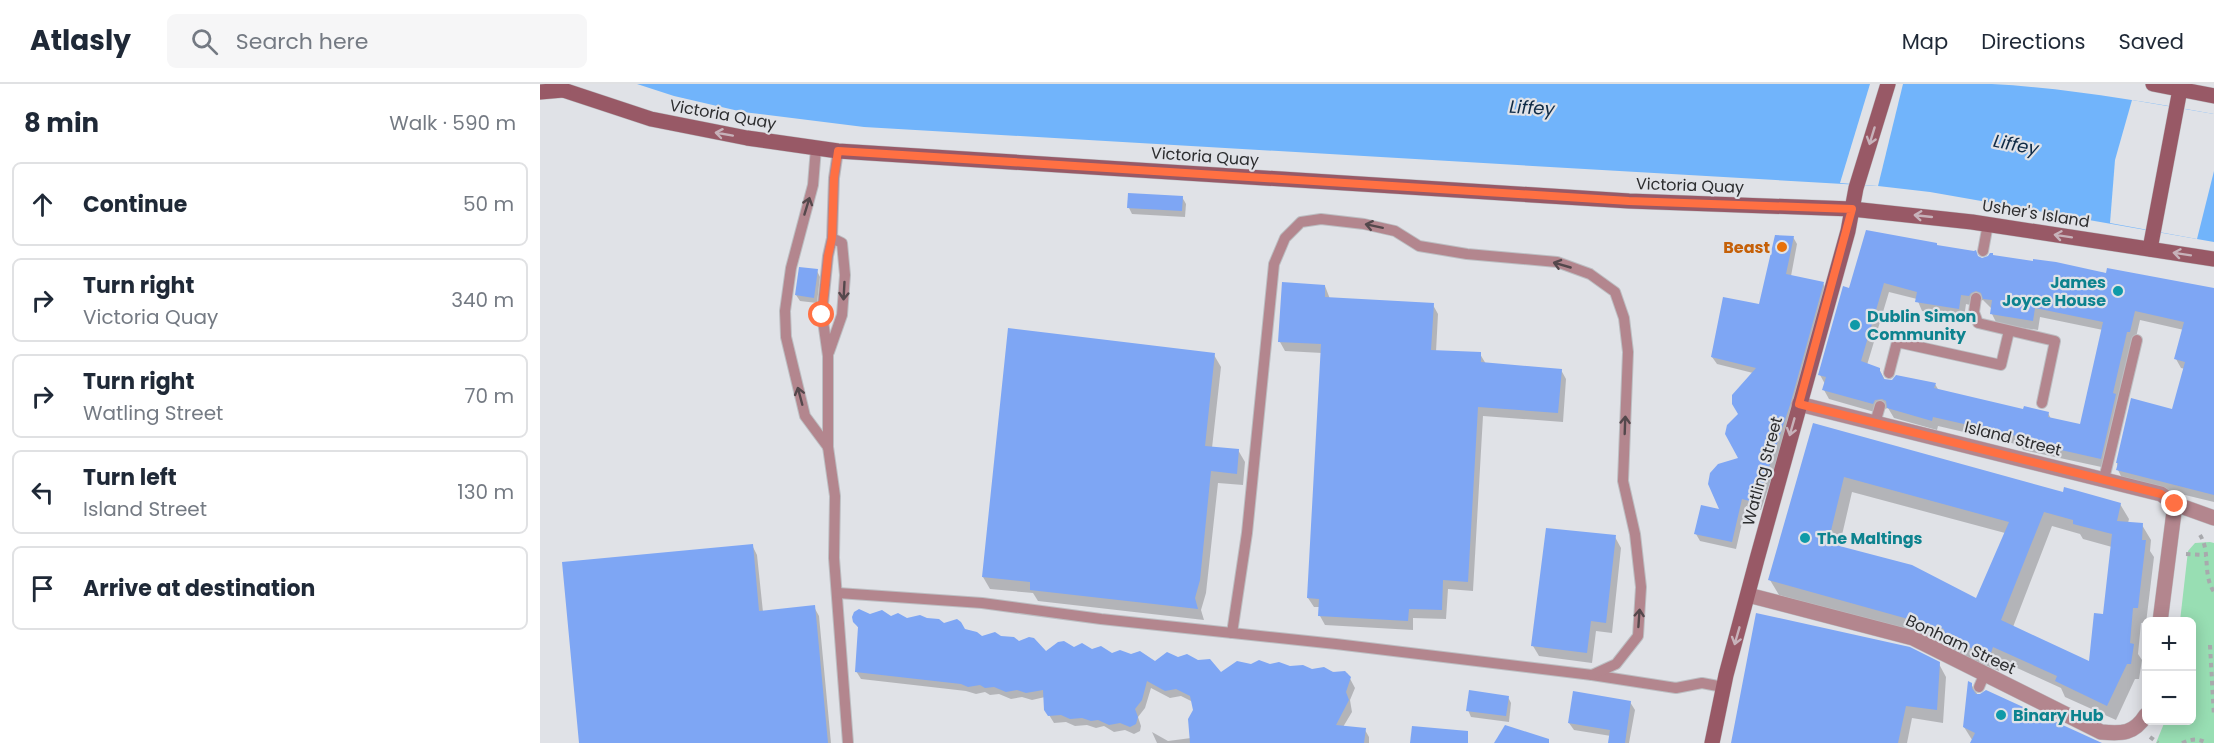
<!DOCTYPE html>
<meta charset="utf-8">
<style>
:root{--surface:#fff;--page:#f6f6f7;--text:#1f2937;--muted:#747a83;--line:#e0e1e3}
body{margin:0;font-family:Poppins,sans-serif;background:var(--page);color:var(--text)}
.controls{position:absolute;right:18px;bottom:18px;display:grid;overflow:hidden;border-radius:9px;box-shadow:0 3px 15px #0003}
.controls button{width:54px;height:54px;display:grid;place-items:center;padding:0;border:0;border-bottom:2px solid var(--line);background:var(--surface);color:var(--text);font:30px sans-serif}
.stop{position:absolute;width:18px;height:18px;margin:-14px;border:4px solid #ff7043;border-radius:50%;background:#fff}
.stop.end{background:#ff7043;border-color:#fff;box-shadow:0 2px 6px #0008}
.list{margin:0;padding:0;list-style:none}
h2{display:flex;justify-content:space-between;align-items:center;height:78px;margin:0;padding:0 24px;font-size:26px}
h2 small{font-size:20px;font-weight:400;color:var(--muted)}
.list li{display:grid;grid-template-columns:39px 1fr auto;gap:18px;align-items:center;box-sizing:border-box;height:84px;margin:0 12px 12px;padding:0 12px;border:2px solid var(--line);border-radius:9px}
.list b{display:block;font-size:22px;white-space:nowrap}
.list p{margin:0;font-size:20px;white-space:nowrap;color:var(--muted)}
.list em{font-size:20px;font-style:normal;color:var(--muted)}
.icon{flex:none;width:33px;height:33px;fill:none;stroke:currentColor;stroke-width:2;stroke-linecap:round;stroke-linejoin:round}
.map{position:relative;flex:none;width:1674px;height:659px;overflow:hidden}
header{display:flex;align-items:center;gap:36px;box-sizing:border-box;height:84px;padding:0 30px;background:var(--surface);border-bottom:2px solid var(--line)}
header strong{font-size:28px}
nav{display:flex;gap:33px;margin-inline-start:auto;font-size:21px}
.search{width:420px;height:54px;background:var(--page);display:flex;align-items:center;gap:15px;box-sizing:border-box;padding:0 21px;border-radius:9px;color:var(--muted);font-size:22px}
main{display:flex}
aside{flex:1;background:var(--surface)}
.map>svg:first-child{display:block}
</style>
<header>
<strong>Atlasly</strong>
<div class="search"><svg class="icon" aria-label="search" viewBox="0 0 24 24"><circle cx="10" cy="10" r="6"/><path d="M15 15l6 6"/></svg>Search here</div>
<nav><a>Map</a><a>Directions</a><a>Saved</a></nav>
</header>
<main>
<aside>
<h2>8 min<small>Walk · 590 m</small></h2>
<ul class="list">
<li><svg class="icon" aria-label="ahead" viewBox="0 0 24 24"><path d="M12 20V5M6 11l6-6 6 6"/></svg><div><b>Continue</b></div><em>50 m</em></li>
<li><svg class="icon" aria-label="right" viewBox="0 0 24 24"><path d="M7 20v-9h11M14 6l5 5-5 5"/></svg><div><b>Turn right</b><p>Victoria Quay</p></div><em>340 m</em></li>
<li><svg class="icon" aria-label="right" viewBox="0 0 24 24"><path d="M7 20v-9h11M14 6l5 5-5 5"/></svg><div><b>Turn right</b><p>Watling Street</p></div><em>70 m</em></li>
<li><svg class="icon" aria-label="left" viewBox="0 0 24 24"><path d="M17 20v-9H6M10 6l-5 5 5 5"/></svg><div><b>Turn left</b><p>Island Street</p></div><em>130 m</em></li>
<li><svg class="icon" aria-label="arrive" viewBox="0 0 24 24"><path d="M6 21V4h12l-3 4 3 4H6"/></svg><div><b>Arrive at destination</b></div></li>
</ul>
</aside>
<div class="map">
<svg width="1674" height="659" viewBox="0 0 1674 659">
<rect width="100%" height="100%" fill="#e0e2e7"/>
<path fill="#98deb3" d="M1670,458L1674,459V659H1616L1625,637L1652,636V538L1640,537L1648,467L1655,459Z"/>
<path fill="#71b4fb" d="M97,0H1452C1527,4 1601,17 1674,30V158L1390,108L1338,102L324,43L203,28L134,12Z"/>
<g fill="#e0e2e7">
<path d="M1330,0H1363L1338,102L1300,99Z"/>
<path d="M1592,16L1674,30V87L1657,155L1570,139L1575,76Z"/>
</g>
<g fill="#0003" fill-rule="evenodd">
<path d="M642,113L646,120L645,133L592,130L589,124Z"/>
<path d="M1253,153L1257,160L1251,192L1283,199L1287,207L1253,329L1221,426L1206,422L1196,465L1160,457L1156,450L1181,427L1200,375V330L1213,289L1177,280L1172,273L1220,222Z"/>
<path d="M1397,163L1442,176L1454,172L1674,206V418L1583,396L1578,386L1577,379L1633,327L1645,285L1641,284L1636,275L1644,246L1600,236L1566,384L1483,366L1480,361L1398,342L1397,346L1354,334L1348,324L1341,326L1338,329L1289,315L1284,306L1285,300L1280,291L1310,205ZM1349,208L1377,215L1382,227L1424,234L1426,220L1434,222L1436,219L1443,216L1452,225V230L1457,240L1498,246L1500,233L1563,246L1541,342L1511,335L1508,329L1484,326L1399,307L1395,300L1345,296L1339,285L1327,281Z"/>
<path d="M277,187L280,193L277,219L260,217L256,211Z"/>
<path d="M785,202L790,215L893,221L898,230L896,268L940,270L946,280L1021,286L1026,295L1023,338L943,332L933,507L908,505L906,535L873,534V546L785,541L780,532V523H774L768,514L782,269L745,267L740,258Z"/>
<path d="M674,271L681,283L672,364L698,366L705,378L703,401L678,399L666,509L661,526L664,536L498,517L493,509L450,505L443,493Z"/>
<path d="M1274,341L1524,410L1580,420L1589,435L1588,439L1602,441L1611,456L1610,467L1614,473L1606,539H1601L1598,570L1602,576L1599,595H1595L1576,636L1525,613L1521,604L1462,577L1459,587L1413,567L1408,559L1239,511L1230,496ZM1312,408L1465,449L1437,516L1299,464ZM1512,442L1540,450L1543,455L1572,463L1564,532L1551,579L1473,543Z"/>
<path d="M1075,453L1081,464L1072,549L1056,547L1052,579L999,572L993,562Z"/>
<path d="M212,461L217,471L223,528L274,523L279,532L291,659H40Z"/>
<path d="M329,532L404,540L442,554L479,559L506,570L534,564L552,566L681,590L711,581L807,589L815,604L810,616L812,628L803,643L825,646L829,653V659H617L612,648L628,657L651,654L655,626L653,618L641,612L630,614L611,604L605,624L598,633L601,642L600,647L594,650L585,646L574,648L564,642L556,644L547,641L535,642L526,638L514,639L506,626L505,613L492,616L482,613L471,615L459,610L450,611L445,608L436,610L426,607L321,595L316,587L319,545L315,538Z"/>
<path d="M1399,580L1406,593L1403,639L1372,634L1367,659H1192Z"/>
<path d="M1431,600L1438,611L1548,659H1434L1424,643Z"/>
<path d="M968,613L971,619L969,638L931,633L928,626Z"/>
<path d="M1090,618L1095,626L1089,659H1070L1071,652L1034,646L1029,639Z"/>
</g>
<g fill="#7ea6f4" fill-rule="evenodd">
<path d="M588,109L643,112L642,127L587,124Z"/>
<path d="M1326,146L1397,159V161L1434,167L1436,166L1438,172L1442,174L1448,172L1450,169H1453V171L1493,177V175L1516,178L1566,189L1567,184L1674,204V411L1576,386L1578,379H1576L1591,314L1632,325L1645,278L1634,275L1644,238L1595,227L1590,248H1587L1573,309L1576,310L1561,375L1476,356L1477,352L1393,333L1392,337L1347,324L1346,317L1342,315L1335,316L1333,320L1282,306L1286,293L1278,291L1303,202L1309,204ZM1344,199L1377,208L1375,218L1419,225L1421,211L1429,212L1431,209L1436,207L1441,209L1443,215L1452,216L1450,230L1493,237L1495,224L1563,238L1540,340L1508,333L1509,328L1484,322L1483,325L1394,304L1396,299L1356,291L1352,296L1344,295L1340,287V284L1321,277Z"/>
<path d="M1235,151L1254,152L1246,190L1284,198L1250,321L1217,419L1202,415L1192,458L1154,450L1161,421L1179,425L1168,400L1170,389L1178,380L1198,374L1185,350L1187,341L1198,330L1192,320V311L1216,284L1171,273L1183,213L1219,220Z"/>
<path d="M259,183L278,185L274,214L255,211Z"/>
<path d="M742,198L785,201V213L894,219L891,266L941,268V278L1022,285L1018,329L938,323L928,498L903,496L902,526L869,525L868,537L778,532L779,515L767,514L781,260L738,258Z"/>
<path d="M468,244L675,269L665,362L699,365L697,390L671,387L660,496L655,514L658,525L490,506V498L442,493Z"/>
<path d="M1273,339L1523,408L1524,403L1581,419L1577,437L1603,439L1602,456H1606L1598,524H1593L1590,559L1594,560L1591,580H1587L1567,622L1515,597L1517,592L1453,563L1450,572L1402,552L1404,545L1228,496ZM1304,393L1469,438L1436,514L1372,481L1288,459ZM1504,428L1533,436V440L1572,450L1563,530L1554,529L1549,577L1461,536Z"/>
<path d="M1006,444L1076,451L1066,539L1051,537L1047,569L991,562Z"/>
<path d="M213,460L219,527L275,521L288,659H39L22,478Z"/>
<path d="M319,525L330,530L342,526L351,532L358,529L367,534L380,531L387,534L399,535L404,539L417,535L421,538L425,545L437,548L442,552L455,548L461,552L474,553L479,557L489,553L494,554L506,567L518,558L524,557L534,563L542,559L552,565L561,562L572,569L580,566L591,570L600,567L615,577L627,568L638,573L647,570L658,576L670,575L681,588L697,577L711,580L719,576L730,580L739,578L750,582L763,581L772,585L784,583L793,588L805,587L811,593L806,608L809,616L796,641L826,644L824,659H650L648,635L653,626L650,612L636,605L625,607L607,597L602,616L595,625L598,633L596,640L590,643L580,639L569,641L558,636L551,637L542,634L530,635L521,631L508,632L504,626L503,606L486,609L477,606L466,608L454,603L445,604L440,601L428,603L421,600L315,588L318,543L313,538L312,533L314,528Z"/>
<path d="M1216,529L1370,563L1400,578L1397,626L1366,622L1358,659H1191Z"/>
<path d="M1428,597L1432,599V604L1436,610H1440L1446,606L1562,659H1430L1435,649L1423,643Z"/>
<path d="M929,606L969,612L966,632L926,627Z"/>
<path d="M1033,607L1091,617L1085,659H1068L1070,646L1028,639Z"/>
<path d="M965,641L1009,655V659H954Z"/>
<path d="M872,642L928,647V659H870Z"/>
</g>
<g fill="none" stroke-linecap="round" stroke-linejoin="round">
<g stroke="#bcbec2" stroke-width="12">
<g id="lane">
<path d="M276,64L273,101L251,184L245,227L246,253L265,332L288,363"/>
<path d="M298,67L294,94L292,154L288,172L282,230L288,272V363L295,412L294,474L308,659"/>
<path d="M1443,167L1448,140"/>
<path d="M1436,214L1434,228L1438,239L1515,257L1502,319"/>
<path d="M289,268L302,231L305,191L302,159L292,154"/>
<path d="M1349,289L1357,258L1461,281L1469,247"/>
<path d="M1335,339L1340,322"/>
<path d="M1564,395L1597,256"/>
<path d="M298,509L442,519L561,535L796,560L1052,591L1136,604L1162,599L1183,603"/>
<path d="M692,549L707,449L734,180L745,154L761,138L781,135L824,140L855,147L879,162L927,170L1017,178L1050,190L1075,208L1084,234L1088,268L1083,397L1095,450L1101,503L1098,552L1076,580L1052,591"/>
<path d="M1439,603L1445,589"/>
</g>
</g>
<g stroke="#bcbec2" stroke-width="16">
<g id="street">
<path d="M1259,320L1621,410L1635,420L1674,434"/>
<path d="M1208,511L1373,554L1561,648C1582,650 1594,650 1606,631"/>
<path d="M1620,538L1635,420"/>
</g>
</g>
<g stroke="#bcbec2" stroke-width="16">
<g id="secondary">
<path d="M15,0L23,6L111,35L207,54L298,67L1089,117L1312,125L1432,138L1674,175"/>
<path d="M1613,0L1674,12"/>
<path d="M0,8L23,6"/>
<path d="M1610,165L1641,0"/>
<path d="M1172,659L1186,591L1217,475L1308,147L1316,104L1348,0"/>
</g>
</g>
<g stroke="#a8a9ad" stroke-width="4" stroke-dasharray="4.5 4.5" stroke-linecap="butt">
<path d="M1660,451C1671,468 1662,490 1674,508"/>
<path d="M1646,470L1666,471"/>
<path d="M1670,561L1674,633"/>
<path d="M1610,653L1618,659"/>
<path d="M1642,659C1652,655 1657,654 1667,659"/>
</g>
<use href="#lane" stroke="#b3868e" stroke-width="10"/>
<use href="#street" stroke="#b3868e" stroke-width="15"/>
<use href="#secondary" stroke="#985966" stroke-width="15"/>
</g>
<defs><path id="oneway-shaft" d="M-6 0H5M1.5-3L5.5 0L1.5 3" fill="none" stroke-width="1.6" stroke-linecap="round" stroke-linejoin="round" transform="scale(1.5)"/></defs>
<g stroke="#c7b2ba">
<use href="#oneway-shaft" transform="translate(184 50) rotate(-170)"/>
<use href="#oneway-shaft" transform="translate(1332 52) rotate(107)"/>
<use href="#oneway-shaft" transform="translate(1383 132) rotate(-174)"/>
<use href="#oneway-shaft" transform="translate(1523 152) rotate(-171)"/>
<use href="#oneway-shaft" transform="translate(1642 170) rotate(-171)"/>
<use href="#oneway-shaft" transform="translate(1252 343) rotate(106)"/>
<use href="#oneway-shaft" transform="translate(1197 552) rotate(106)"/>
</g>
<g stroke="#54484c">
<use href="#oneway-shaft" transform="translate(267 122) rotate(-73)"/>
<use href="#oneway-shaft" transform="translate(834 142) rotate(-168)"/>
<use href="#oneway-shaft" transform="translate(1022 181) rotate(-164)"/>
<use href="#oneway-shaft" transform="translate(304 207) rotate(93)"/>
<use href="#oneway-shaft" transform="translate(260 312) rotate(-105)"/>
<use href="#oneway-shaft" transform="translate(1085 341) rotate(-88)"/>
<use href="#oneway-shaft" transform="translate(1099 534) rotate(-86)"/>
</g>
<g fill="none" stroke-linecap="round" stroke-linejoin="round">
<path stroke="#ff7043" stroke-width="8" d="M282,231L288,172L292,154L294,94L298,67L1089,117L1312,125L1259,320L1621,410L1635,420"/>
</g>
<circle fill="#e8710a" stroke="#e0e2e7" stroke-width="2" cx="1242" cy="163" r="6"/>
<g fill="#0f9aa8" stroke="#e0e2e7" stroke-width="2">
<circle cx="1578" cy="207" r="6"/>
<circle cx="1315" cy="241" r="6"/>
<circle cx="1265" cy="454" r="6"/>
<circle cx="1461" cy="631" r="6"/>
</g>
<g text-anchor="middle" stroke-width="4.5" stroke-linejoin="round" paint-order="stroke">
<g font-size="16" fill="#2c2d2f" stroke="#e0e2e7">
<text transform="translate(183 30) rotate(10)" y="6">Victoria Quay</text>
<text transform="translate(665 72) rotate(4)" y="6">Victoria Quay</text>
<text transform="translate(1150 101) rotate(2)" y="6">Victoria Quay</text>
<text transform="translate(1496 129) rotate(9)" y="6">Usher's Island</text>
<text transform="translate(1473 354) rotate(14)" y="6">Island Street</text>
<text transform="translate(1222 387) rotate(-75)" y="6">Watling Street</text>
<text transform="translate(1421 560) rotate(25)" y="6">Bonham Street</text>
</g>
<g font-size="16" font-weight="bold" fill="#c56008" stroke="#e0e2e7" text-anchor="end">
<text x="1230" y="169">Beast</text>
</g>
<g font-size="16" font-weight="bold" fill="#0d838f" stroke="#e0e2e7" text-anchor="start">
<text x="1566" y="204" text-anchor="end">James<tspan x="1566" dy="18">Joyce House</tspan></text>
<text x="1327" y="238">Dublin Simon<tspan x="1327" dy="18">Community</tspan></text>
<text x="1277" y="460">The Maltings</text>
<text x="1473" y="637">Binary Hub</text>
</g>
<g font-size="18" font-style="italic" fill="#0f2b46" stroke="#e0e2e7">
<text transform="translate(992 24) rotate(3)" y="6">Liffey</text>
<text transform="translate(1476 61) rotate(11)" y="6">Liffey</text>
</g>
</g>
</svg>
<div class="controls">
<button>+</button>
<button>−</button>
</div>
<div class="stop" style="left:282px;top:231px"></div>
<div class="stop end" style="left:1635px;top:420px"></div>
</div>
</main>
